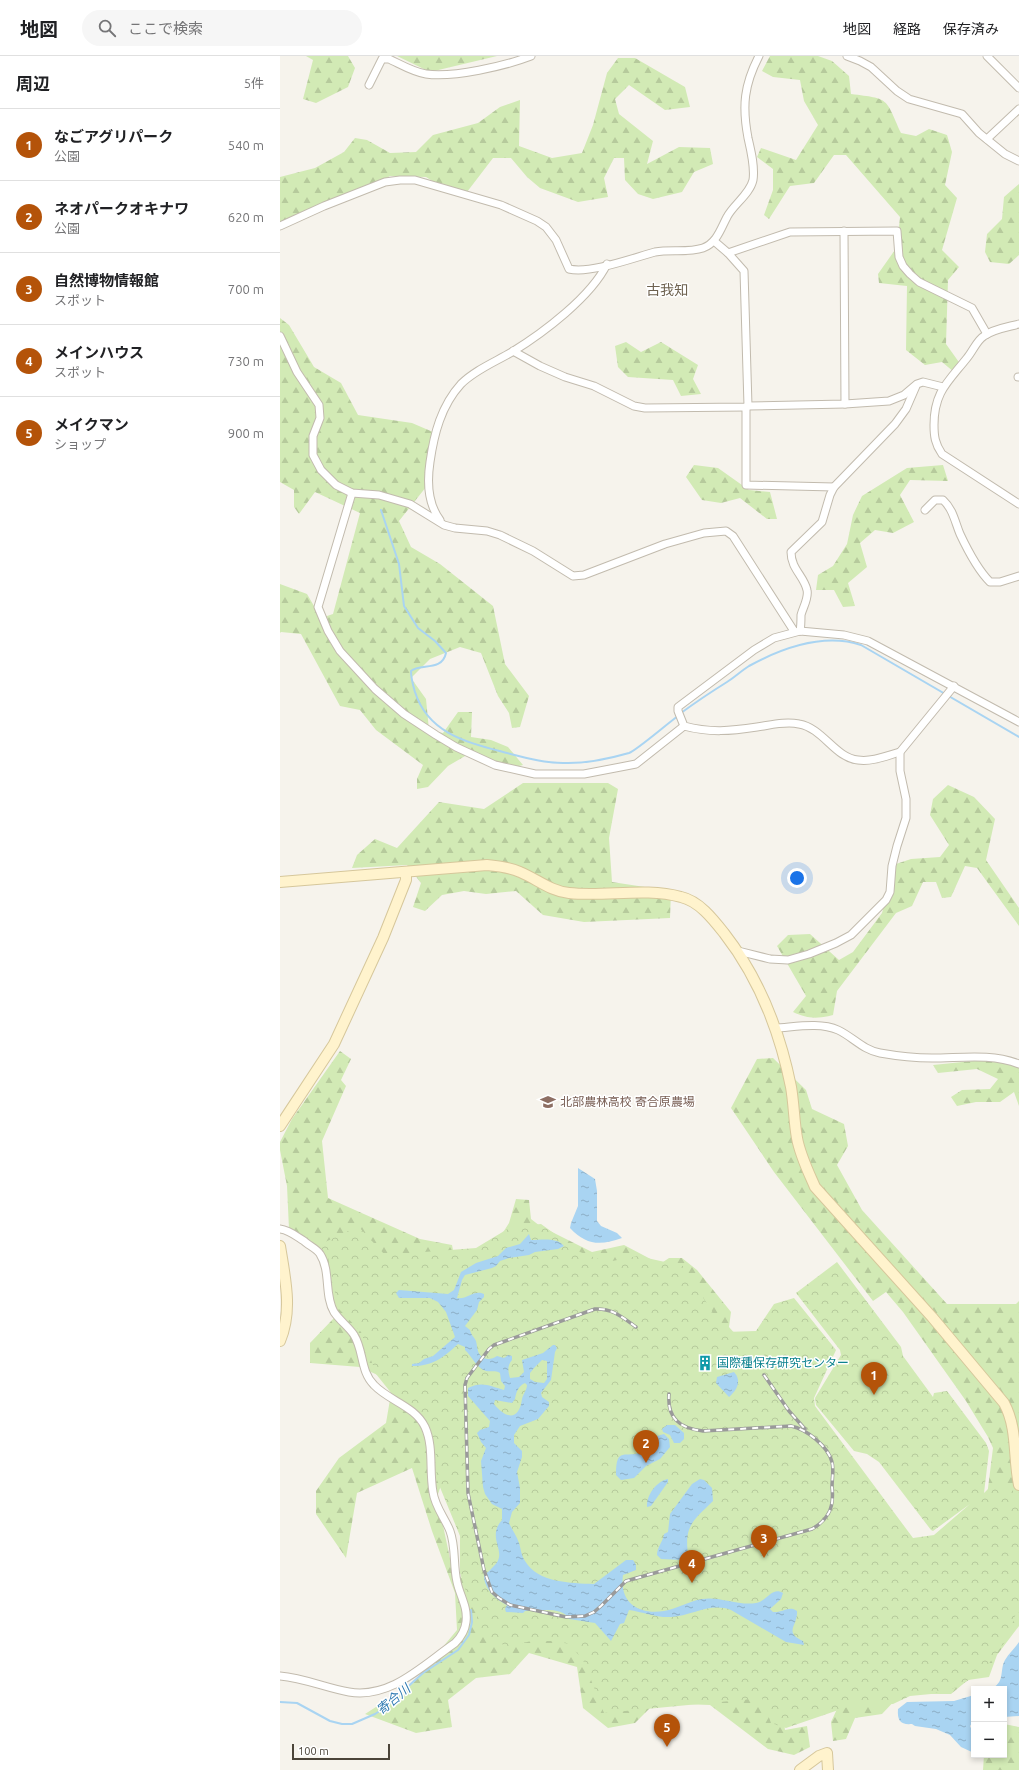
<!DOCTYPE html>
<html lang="ja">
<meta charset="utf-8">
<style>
:root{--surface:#fff;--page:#f6f6f6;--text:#202124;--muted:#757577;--line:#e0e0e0;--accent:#b45309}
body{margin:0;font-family:Ubuntu,"Noto Sans JP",sans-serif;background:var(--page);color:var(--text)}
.controls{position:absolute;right:12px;bottom:12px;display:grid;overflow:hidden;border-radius:0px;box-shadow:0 2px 6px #0003}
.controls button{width:36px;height:36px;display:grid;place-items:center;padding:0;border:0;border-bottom:1px solid var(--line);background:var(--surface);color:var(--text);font:20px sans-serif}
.scale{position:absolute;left:12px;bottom:10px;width:98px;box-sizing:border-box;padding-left:4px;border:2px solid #4b4439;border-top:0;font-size:11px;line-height:14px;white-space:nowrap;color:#4b4439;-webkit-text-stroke:3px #fff;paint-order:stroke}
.you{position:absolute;left:517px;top:822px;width:14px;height:14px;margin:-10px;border:3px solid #fff;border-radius:50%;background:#1a73e8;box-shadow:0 0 0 6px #1a73e833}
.badge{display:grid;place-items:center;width:26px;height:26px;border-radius:50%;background:var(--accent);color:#fff;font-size:13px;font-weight:700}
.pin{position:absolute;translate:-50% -33px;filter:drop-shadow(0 1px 2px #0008)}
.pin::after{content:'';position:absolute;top:21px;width:14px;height:12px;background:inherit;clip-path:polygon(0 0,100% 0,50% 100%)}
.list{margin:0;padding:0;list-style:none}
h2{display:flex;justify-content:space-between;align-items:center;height:52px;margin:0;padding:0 16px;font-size:17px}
h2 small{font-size:13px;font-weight:400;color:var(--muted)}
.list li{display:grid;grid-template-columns:26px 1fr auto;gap:12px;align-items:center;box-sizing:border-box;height:72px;padding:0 16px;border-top:1px solid var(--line)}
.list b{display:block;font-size:15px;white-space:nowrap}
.list p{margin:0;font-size:13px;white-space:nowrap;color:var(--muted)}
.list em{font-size:13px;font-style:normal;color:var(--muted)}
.icon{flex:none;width:22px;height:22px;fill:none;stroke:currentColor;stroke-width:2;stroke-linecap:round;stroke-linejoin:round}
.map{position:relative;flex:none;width:739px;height:1714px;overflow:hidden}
header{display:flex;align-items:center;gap:24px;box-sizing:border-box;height:56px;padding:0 20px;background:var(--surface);border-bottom:1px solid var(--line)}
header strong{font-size:19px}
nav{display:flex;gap:22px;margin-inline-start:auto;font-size:14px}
.search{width:280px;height:36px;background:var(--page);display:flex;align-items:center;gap:10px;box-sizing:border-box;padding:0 14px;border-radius:22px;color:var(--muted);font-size:15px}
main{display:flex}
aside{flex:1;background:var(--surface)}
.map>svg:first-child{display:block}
</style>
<header>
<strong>地図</strong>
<div class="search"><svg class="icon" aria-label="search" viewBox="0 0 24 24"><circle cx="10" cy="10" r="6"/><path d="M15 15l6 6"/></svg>ここで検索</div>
<nav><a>地図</a><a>経路</a><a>保存済み</a></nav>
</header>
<main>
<aside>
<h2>周辺<small>5件</small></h2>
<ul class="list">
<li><span class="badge">1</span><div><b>なごアグリパーク</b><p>公園</p></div><em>540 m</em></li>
<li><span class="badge">2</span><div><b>ネオパークオキナワ</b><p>公園</p></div><em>620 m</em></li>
<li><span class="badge">3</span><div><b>自然博物情報館</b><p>スポット</p></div><em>700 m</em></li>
<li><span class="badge">4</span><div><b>メインハウス</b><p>スポット</p></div><em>730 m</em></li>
<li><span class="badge">5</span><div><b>メイクマン</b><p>ショップ</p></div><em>900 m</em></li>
</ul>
</aside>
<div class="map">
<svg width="739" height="1714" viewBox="0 0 739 1714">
<defs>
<pattern id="forest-firs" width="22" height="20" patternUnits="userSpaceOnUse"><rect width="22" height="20" fill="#d2eab5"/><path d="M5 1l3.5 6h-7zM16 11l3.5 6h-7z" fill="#b6ca9c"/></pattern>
<pattern id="park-crowns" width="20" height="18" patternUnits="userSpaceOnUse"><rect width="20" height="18" fill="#d2eab5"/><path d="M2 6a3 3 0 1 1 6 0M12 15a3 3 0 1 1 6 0" fill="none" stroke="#b6ca9c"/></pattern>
<pattern id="water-ripples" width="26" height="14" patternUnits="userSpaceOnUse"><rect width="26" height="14" fill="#a9d4f2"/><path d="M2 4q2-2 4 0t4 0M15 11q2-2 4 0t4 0" fill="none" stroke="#8caec5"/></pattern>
</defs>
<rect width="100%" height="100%" fill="#f6f3ec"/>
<g fill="url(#forest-firs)">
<path d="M26,0H68L75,12L68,31L36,47L23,43L33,4Z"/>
<path d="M117,0H217L150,16Z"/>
<path d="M490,0H538L552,5L569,20L571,38C610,43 605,41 621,77L636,80L649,73L667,79L672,96L665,129L677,142L662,194L679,211L668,224L666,288L681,309L674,316L662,306L645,309L626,294L627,230L599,227L598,218L617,191L620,161L566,99H554L534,127L510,130L489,163L484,159L493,134V113L477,101L481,92L516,104L538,69L524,45L520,24L493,21L482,15Z"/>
<path d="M338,2H355L405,31L410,51L385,54L349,29L335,43L339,58L373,85L367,108L399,91L430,92L433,108L414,116L402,136L373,143L358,138L345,124L344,102H334L324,122L328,141L298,146L260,132L247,121L231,102H213L187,136L175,139L146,121L110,120L83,135L0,168V121L35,112L64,96L75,82L87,84L110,97L136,96L153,79L198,67L220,51L240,44L239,90L272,102L302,97L313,69L327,17Z"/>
<path d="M739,128V199L729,208L710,206L705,196L707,178L722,163L724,141Z"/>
<path d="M0,262L9,269L34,311L61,327L78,359L132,367L153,376L150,426L119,465L131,491L160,508L213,550L225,608L249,640L240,671L232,672L229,657L218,640L201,597L180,591L150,603L131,622L146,643L149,674L163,677L178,656H192L191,681L211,684L228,691L243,709L231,712L192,696L168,710L148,731L137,733V723L143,709L96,674L80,654L60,650L21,578L1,576L0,577V528L27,538L41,562L53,558L80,457L35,436L19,458L14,451V434L0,426Z"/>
<path d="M346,286L361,296L381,286L418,309L413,323L421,338L401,340L393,324L348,321L338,311L335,290Z"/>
<path d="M414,409L438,412L469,434L490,436L497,463H487L460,442L441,447L422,444L406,421Z"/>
<path d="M663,409L668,425L630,424L620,439L634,466L613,477L595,474L580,487L587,511L568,527L575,550L563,551L554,534H536L538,519L553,510L567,488L573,459L582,440L627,412Z"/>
<path d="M243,727H328L338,733L329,782L332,826L391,835L390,862L304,866L263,859L236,835L206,838L184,835L162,839L145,855L133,851L141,827L127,809L72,812L77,799L95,783L117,792L159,746L204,753Z"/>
<path d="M668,729L694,741L715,763L706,804L739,852V870L697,812L685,810L671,841L662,842L656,826H643L632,850L616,857L557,935L553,959C537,963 528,963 513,956L526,940L497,890L508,879L530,878L559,904L573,896L602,857L616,808L631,803L660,801L669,789L650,759L653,743Z"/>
<path d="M60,995L71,1003L61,1024L66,1030L42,1085L48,1142L140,1183L172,1189L177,1214L215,1189L229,1167L236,1143L249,1144L251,1163L260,1170L312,1196L344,1189L380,1208L389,1202H402L417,1214L451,1256L449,1271L457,1280L500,1285L174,1391L157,1441L172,1512L210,1551L488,1627L502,1654L505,1674L527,1670L530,1691L514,1699L488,1693L430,1649L375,1647L355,1667L328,1672L303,1652L297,1611L249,1597L230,1618L196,1622L168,1644L172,1671L136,1677L85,1658L132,1628L177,1574L175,1537L152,1475L132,1412L77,1437L66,1502L36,1458V1435L59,1402L106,1367L113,1326L80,1311L30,1307V1287L54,1262L44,1197L9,1173L7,1130L0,1094V1086L12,1063Z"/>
<path d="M493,1002L526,1034L532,1053L564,1068L568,1090L557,1109L582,1154L667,1248H736L739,1245V1570L717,1599L709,1621L688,1624L671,1638H621L602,1658L575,1662L566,1683L553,1685L551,1666L563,1640L644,1500L707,1440L713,1392L708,1381L686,1345L623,1256L606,1236L593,1245L494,1116L451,1052L477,1003Z"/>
<path d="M702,1004L737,1009L739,1011V1050L734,1036L720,1046H696L677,1050L671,1041L682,1034L710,1033L718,1023L697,1013L658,1017L653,1009Z"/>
<path d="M724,1668L739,1671V1714H703L704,1699H724Z"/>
</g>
<path fill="url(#park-crowns)" d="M261,1168L300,1196L327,1206L358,1200L403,1210L445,1276L476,1275L494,1248L514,1242L556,1294L534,1342L535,1350L633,1482L654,1479L690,1448L653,1475L651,1474L599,1406L587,1398L574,1395L536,1349L535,1342L561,1299L560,1294L516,1237L557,1206L621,1291L623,1300L653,1341L654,1337L667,1335L706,1387L709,1395L704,1437L710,1431H730L739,1442V1549L727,1583L702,1617L672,1633L651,1638L630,1640L613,1648H576L506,1672L491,1667L482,1642L324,1657L304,1606L290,1588L272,1585H251L228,1591L197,1576V1550L190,1548L180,1517V1480L157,1424L155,1389L147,1364L130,1345L112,1338L96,1318L81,1276L58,1252L47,1196L37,1190L78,1170L105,1199L196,1192L231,1171Z"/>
<g fill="url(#water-ripples)" fill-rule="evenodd">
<path d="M298,1112L315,1123L317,1135V1165L321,1170L337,1177L342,1182C320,1190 306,1189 290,1172L291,1167L298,1150Z"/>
<path d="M249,1178L251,1184C262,1184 277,1181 284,1190L278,1193L255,1196L249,1199L229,1202L220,1205L216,1210L212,1212L185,1219L182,1224L177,1242C187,1244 194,1233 204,1238V1241L199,1246L197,1254L185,1270L190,1274C191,1279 194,1281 196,1285C197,1289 197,1292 198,1295C201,1304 210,1305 217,1300C222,1301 223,1304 228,1299L232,1300V1304C227,1310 228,1315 230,1322L239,1321L244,1316L242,1304L263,1297L273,1289H275L277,1292L275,1296L271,1324L261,1337L262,1341L269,1346V1350L258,1363L240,1370L234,1379V1387L242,1395V1401L237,1416L240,1432V1447L232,1456L229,1467C232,1474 237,1480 239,1487C241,1493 241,1499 245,1505C258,1527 291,1527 314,1528L346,1504H353L356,1509V1514L343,1519C339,1546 358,1559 384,1555C397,1553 409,1545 422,1543C440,1540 458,1550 476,1547C486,1546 492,1530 503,1537L501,1543L490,1553L493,1556C503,1557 509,1549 517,1555C518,1570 503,1576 523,1585L524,1589L506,1586L451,1554C430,1546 412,1560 391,1561C377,1562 363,1556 349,1554L344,1567L340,1568L331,1585L315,1567L289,1563C283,1550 258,1555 245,1555L243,1557L226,1556L225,1553L227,1549C216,1544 203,1532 204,1518C209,1516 209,1515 213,1511C230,1496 205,1483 222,1464V1453L212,1448L205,1438L203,1431L201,1405L206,1392L201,1386L197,1377L200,1374L209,1371L210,1365L188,1340V1332C202,1325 210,1330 224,1334L225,1330L221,1325L220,1317C215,1314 211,1316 206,1315C196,1312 192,1300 185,1294V1291L178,1288C163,1302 153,1310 132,1310V1308L139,1307L144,1303L153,1300L175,1281L166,1256L158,1246L150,1242H119L116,1237L119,1234L168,1238L174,1234L181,1216L196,1207L218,1200L226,1192L240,1188ZM262,1304L267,1305V1323L264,1327L255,1326L250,1323V1317L254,1312ZM245,1327L247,1329C247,1334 243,1338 242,1343C239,1365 226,1363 214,1348L215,1344L232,1347L235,1343C236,1337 238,1330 245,1327Z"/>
<path d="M454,1316C462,1325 457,1334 449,1341L436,1327L437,1321Z"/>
<path d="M387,1369H395L404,1377V1383L400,1387H394L390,1379L383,1376L382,1373Z"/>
<path d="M384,1378L389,1383L390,1391L380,1403L366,1410L354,1422L341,1424L336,1419C336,1389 345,1403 363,1396C366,1386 374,1380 384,1378Z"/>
<path d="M388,1423V1426L371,1450L367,1451C366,1439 377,1425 388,1423Z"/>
<path d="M420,1423L424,1424L432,1432L433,1445C414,1464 404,1469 408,1498L402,1504L381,1503L377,1499C377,1491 383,1486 384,1478L388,1476L390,1458L412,1428Z"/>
<path d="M739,1586V1660L724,1661V1633H710C726,1627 719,1614 725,1604C729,1597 735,1592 739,1586Z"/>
<path d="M694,1639V1664L690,1670L694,1679V1697L681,1691L670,1679L656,1673L635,1670L632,1668C621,1669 617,1665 618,1653L627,1646L674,1645Z"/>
</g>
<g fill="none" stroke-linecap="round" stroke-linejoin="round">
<g stroke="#a9d4f2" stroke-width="2">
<path d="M101,454L119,508L124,550L138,572L155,585L166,597C162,616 140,607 131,615C131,623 133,629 135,636C148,677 186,686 223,696C243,701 263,707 283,707C305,708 328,703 349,697C357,694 388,667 398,660"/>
<path d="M401,657C416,646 431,636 447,626C455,621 461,615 469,610C502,592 544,577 581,589L739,681"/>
<path d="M0,1646L17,1647L50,1665L62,1668H72L95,1658L103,1653L143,1617L178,1594L189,1579L192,1566L191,1554"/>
</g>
<g stroke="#c2bbae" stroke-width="9">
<g id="street">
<path d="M567,0L580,5L591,11L617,35L629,43L682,58L699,77L725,98L739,105"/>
<path d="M707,0L739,32"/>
<path d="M89,29L102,3H109C120,8 133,16 146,18C173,22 225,10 251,0"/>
<path d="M707,83L739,53"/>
<path d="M0,170L44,150L105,126L120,124H135L221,149L257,165L266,171L276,184L289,213C310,218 353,202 375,196C391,193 408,197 423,192C437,187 441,172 447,161C453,149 470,138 473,124C475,111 471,95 468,82C462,50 464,29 479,0"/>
<path d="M564,175L565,348"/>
<path d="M434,185L448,197L464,215L468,350"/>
<path d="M448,197L510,176L617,175L619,201L623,210L630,218L639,226L692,252L707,278"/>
<path d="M739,268C728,271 713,273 704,280C697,284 693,295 687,302C668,326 654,336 654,369C654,380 655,388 662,398L739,448"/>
<path d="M0,280L17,316L39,349L40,362L33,380V399L41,414L56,429L72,437L99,439L130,448L164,469L175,472L207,475L220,479L253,495L293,520L304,519L385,488L424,477L446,475L453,480L514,575"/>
<path d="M233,295L260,310L285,321L314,330L354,350L365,352L466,351L468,350L565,348L609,345L624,339L637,328L643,326L663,331"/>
<path d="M738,321H739"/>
<path d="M466,351V429L554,431"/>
<path d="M72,437L38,551L48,575L60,595L95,633L124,658L156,679L176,691L215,709L255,718H304L356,708L404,670"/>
<path d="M645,454L655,444H663C673,453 675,466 680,478C688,495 697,513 710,526H720L739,520"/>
<path d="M160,464C148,448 147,426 150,406C154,378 161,350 181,328C195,314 215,306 232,296C263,277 311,241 327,208"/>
<path d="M520,575C521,570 521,564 521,559C523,551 529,542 527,534C524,520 511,513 511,496L542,466L550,439L554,431L615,368L626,353L636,330"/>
<path d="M620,696C606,700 592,706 578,704C555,702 543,672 519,668C505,665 491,669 477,671C451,675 430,677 404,670L398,655V651L474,594L494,582L520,575L564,579L588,585L739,666"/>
<path d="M458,895L490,903L508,904L529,898L556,887L571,879L606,844L610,836L612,810L617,790L626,762V743L620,715V696L674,630"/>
<path d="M495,972C515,971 540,966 558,974C573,981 583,994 600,997C617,1000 635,1002 652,1002C681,1002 711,997 739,1008"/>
<path d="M0,1173C9,1174 16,1180 24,1185C28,1189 37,1193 40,1198C51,1215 44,1239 54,1256C60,1265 69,1271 74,1279C84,1295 80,1315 94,1329C109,1345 135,1350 145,1371C154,1391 149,1414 153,1436C155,1451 165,1462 170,1475C176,1491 173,1509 177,1526C180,1540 188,1551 186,1566C185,1575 181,1581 175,1587C143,1609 111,1643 69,1636C46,1632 24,1622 0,1620"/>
</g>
</g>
<g stroke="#d6c79b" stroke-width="12">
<g id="secondary">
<path d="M0,826L207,809C218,810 229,811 240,816C257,823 270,835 289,837C326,841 365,831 401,841C419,845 433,863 444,877C479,922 500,976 511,1031C514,1048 514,1066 517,1082C520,1099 528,1115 535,1131L652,1261L724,1347C738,1373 733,1401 739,1429"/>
<path d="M0,1070L54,988L103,882L126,824V816"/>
<path d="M0,1190C5,1222 13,1254 0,1285"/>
<path d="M520,1714L539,1700L547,1697L548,1714"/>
</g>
</g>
<use href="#street" stroke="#fff" stroke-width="7"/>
<use href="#secondary" stroke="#fff3cd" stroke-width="10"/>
<g stroke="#9a9a9a" stroke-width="3.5">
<g id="rail">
<path d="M356,1271C342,1261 332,1252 315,1253L214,1289L209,1293L187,1322L185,1329L188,1437L204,1514L212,1536L219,1542L230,1549L286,1561L305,1560L314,1556L321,1550L346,1525L532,1473C539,1469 544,1465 548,1458C553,1450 553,1440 552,1431C552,1423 554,1413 552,1406C548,1390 526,1373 511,1370L423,1375C399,1372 387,1362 389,1338"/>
<path d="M484,1319L509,1355L525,1373"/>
</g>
</g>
<use href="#rail" stroke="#fff" stroke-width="2" stroke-dasharray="6" stroke-linecap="butt"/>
</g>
<defs>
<g id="school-bare" transform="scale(1.2)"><path d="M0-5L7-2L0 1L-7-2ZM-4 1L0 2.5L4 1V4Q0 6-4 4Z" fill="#8d6e63" stroke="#fff" stroke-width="2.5" paint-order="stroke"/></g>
<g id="building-bare" transform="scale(1.2)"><path d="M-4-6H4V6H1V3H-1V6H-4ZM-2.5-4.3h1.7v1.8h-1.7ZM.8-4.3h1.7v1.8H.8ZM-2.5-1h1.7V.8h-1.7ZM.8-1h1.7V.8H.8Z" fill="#0f9aa8" stroke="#fff" stroke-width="2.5" paint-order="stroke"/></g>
</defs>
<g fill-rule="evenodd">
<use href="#school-bare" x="268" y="1046"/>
<use href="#building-bare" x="425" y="1307"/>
</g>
<g text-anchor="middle" stroke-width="3" stroke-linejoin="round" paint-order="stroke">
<g font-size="12" fill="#785e54" stroke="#fff" text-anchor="start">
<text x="280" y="1050">北部農林高校 寄合原農場</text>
</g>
<g font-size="12" fill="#0d838f" stroke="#fff" text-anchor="start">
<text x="437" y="1311">国際種保存研究センター</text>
</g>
<g font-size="13" font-style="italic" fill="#2e7ab2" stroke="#fff">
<text transform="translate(113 1643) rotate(-40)" y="5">寄合川</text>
</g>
<g font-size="14" fill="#6e6250" stroke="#fff">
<text x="387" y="239">古我知</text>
</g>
</g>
</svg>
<div class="controls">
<button>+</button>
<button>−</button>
</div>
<div class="scale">100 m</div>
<div class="you"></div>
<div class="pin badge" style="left:594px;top:1339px">1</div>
<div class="pin badge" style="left:366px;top:1407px">2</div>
<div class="pin badge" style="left:484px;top:1502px">3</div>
<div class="pin badge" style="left:412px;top:1527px">4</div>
<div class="pin badge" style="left:387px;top:1691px">5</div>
</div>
</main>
